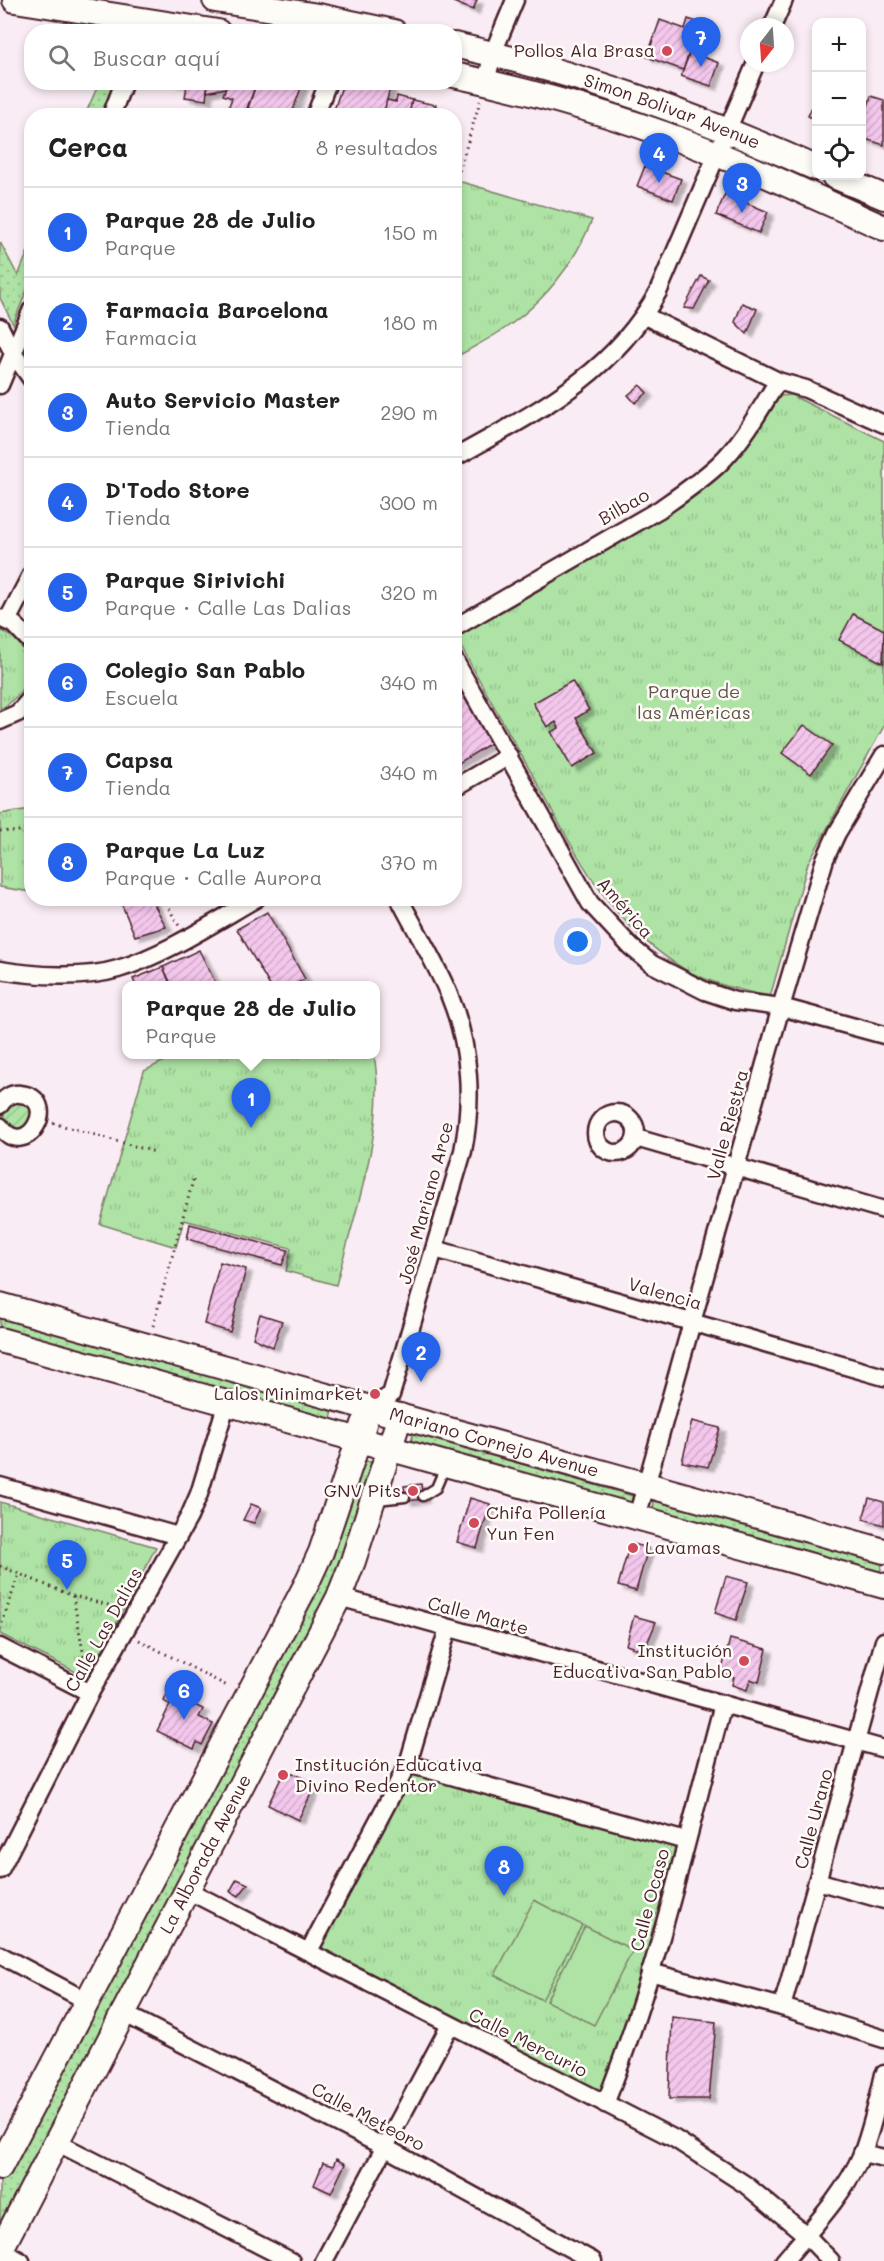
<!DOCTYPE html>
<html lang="es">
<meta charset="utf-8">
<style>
:root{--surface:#fff;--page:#f6f6f6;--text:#222;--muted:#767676;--line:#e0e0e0;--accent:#2563eb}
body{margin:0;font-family:Mali,sans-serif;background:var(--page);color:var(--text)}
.controls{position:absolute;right:18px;top:18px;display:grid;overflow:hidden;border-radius:12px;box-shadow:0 3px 9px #0003}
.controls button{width:54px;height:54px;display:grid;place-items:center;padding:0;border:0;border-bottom:2px solid var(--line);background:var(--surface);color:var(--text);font:30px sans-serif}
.compass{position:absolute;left:740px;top:18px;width:54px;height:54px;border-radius:50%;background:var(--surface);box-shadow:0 3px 9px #0003;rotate:197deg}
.you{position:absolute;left:578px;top:942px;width:21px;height:21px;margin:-15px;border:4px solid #fff;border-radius:50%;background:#1a73e8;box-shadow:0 0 0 9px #1a73e833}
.badge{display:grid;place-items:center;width:39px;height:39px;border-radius:50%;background:var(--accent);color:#fff;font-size:20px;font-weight:700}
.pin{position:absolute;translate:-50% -50px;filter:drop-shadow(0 2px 3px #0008)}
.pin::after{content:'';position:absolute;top:32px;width:21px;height:18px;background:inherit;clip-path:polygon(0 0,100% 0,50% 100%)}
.popup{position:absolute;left:122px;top:981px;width:258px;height:78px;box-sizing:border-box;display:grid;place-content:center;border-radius:12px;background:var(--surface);filter:drop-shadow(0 2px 4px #0005);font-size:20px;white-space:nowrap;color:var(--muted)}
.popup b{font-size:22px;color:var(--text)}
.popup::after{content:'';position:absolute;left:50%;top:100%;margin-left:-12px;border:12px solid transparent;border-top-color:var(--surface)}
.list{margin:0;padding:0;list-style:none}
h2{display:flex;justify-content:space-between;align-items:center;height:78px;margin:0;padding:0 24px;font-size:26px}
h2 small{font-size:20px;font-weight:400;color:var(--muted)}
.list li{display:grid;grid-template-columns:39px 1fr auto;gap:18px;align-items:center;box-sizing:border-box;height:90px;padding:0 24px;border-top:2px solid var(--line)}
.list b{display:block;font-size:22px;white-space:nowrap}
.list p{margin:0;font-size:20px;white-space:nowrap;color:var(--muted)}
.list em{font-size:20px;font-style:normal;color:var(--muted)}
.icon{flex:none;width:33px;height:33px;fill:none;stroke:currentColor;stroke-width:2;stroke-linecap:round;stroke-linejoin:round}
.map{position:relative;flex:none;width:884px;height:2261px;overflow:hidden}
.search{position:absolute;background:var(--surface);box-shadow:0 3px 9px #0003;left:24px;top:24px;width:438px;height:66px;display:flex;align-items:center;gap:15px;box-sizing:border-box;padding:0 21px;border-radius:24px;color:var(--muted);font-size:22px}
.panel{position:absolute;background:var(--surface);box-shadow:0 3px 9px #0003;left:24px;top:108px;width:438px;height:798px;border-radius:24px}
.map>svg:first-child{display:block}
</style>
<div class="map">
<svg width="884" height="2261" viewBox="0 0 884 2261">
<defs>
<pattern id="grass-dots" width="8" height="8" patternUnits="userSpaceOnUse" patternTransform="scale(1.5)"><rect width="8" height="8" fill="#aee3a5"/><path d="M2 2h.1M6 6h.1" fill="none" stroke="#97c28e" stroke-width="1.8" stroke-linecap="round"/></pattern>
<pattern id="park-tufts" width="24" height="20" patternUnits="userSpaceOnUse" patternTransform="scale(1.5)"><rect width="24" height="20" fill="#aee3a5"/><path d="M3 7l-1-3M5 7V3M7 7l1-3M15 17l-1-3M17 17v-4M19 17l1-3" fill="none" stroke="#97c28e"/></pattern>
<pattern id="garden-furrows" width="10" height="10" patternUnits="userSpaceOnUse" patternTransform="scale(1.5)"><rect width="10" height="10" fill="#aee3a5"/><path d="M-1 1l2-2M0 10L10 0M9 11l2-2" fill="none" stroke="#97c28e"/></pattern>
<pattern id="building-hatch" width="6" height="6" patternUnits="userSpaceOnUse" patternTransform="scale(1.5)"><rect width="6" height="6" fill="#f3c7ec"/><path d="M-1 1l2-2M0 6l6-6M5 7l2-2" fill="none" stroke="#d2aacb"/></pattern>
<filter id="shadow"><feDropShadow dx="6" dy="4" stdDeviation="1.5" flood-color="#0004"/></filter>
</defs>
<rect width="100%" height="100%" fill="#faecf4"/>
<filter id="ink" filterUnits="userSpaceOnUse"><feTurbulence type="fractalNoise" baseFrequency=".0167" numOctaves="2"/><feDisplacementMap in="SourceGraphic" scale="12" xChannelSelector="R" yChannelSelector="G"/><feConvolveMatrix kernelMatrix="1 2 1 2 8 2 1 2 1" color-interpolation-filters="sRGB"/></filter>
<g filter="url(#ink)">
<g fill="url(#grass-dots)" stroke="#7c8168" stroke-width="1.5">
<path d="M99,83H115L101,115H85Z"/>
<path d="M0,242L18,276L31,244V280L13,324L0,298Z"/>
<path d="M0,1313L333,1410L329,1428L0,1336Z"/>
<path d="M413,1433L633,1496L628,1512L409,1450Z"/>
<path d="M355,1458L374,1463L330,1592L0,2227V2182L313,1585Z"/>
<path d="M654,1497L883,1561L878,1580L653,1518Z"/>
</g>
<g fill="url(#park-tufts)" stroke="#7c8168" stroke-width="1.5">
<path d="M455,180L592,220C575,262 547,298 510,325C493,337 473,347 455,358Z"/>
<path d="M791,395L884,441V726L808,863L770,997C741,990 710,984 684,969C608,923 577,855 536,781C509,734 483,686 456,638L462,629L660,519L714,478L755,434L780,396Z"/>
<path d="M0,630C39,646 35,691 0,709Z"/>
<path d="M31,809V892L0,887V814Z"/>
<path d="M178,1054L374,1055C387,1127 354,1214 336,1285L286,1271L291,1248L184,1220L176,1247L100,1224L144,1071Z"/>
<path d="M0,1502L156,1547L88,1678L0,1634Z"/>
<path d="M408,1764L686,1841L605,2104L309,1951Z"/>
</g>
<circle fill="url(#garden-furrows)" stroke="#7c8168" stroke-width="1.5" cx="18" cy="1115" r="14"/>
<g fill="#aee3a5" stroke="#7c8168" stroke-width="1.5">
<path d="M534,1900L582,1925L542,2000L495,1975Z"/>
<path d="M585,1926L633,1950L594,2025L546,2001Z"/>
</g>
<g fill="url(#building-hatch)" stroke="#4a1f2b" stroke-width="1.5" filter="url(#shadow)">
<path d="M453,0H477L473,10L453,2Z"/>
<path d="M688,19L700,23L683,70L647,57L660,20L685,29Z"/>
<path d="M690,52L719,63L711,86L681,76Z"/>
<path d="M169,82H208L206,100L185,97L187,85Z"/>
<path d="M208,82H228L225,88L207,92Z"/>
<path d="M228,82H257L244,116L226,114L232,98L223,95Z"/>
<path d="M257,82H303L291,116H268L248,108Z"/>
<path d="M391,82L385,109L371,116H351L334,110L343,83Z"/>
<path d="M397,96L412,100L409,116H383L387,100L396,102Z"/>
<path d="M871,96L884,100V145L862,138V127Z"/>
<path d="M816,98V120L808,116Z"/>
<path d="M412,100L436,105L434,116H409Z"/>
<path d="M645,166L681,179L673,200L637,186Z"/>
<path d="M725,194L768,212L759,233L716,215Z"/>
<path d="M701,276L709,280L694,309L684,308Z"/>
<path d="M742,303L757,309L747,334L735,322Z"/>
<path d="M640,385L647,393L635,403L628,395Z"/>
<path d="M853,614L884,630L883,663L839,640Z"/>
<path d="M572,681L589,710L576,718L597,753L572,768L551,732L559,728L556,722L547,727L533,703Z"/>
<path d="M462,693L491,743L454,766V698Z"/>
<path d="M804,725L832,745L811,774L782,753Z"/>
<path d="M119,898H151L166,927L135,936Z"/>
<path d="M267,912L305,979L292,986H270L237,929Z"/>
<path d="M199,950L217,986H172L163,967Z"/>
<path d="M163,967L171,986H136L133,979Z"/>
<path d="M190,1224L288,1250L282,1265L187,1239Z"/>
<path d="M220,1262L246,1269L230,1332L204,1324Z"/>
<path d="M260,1314L282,1321L273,1347L253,1338Z"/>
<path d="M692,1421L720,1428L708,1467L682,1462Z"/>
<path d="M421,1484L423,1499L406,1501L404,1486Z"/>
<path d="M470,1498L490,1504L477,1548L457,1542Z"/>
<path d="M869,1498L884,1502V1525L863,1519Z"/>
<path d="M251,1504L261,1508L254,1523L243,1520Z"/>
<path d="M630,1543L648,1548L636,1591L618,1586Z"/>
<path d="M726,1576L748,1582L736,1620L715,1613Z"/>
<path d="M634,1616L656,1622L644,1651L626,1645Z"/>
<path d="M730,1639L767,1649L759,1682L750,1679L747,1690L732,1685L734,1677L721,1673Z"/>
<path d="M168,1692L203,1709L199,1717L213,1724L202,1745L197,1742L194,1749L157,1731L170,1705L164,1701Z"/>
<path d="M285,1770L316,1784L298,1820L268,1805Z"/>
<path d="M237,1879L248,1884L239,1896L230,1891Z"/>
<path d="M672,2017L716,2022L709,2099H669Z"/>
<path d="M336,2159L345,2164L331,2193L314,2185L323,2163L333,2166Z"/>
</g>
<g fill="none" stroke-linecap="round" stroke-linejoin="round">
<g stroke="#4a1f2b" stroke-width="13">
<g id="lane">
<path d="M423,1496L436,1488L445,1467"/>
<path d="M377,1500L405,1497"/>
</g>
</g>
<g stroke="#4a1f2b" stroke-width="21">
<g id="street">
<path d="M772,27L784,0"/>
<path d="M486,82L493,53L515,0"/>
<path d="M111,116L124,82"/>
<path d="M315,116L328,82"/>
<path d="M645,316L778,381L806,389L884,424"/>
<path d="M0,327L13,353L32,380"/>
<path d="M0,385L32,309"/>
<path d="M454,458C534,413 612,376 658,292L756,63"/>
<path d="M0,618L15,625L32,643"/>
<path d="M7,621L32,573"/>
<path d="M454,628L660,509C680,495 701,481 719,464C744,440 760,409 778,381"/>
<path d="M454,659L590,903L631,947L652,964L705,991L735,1001L781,1007L884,1035"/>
<path d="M0,721L18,713L32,697"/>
<path d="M454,788L509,756"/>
<path d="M0,970C34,976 85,979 118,969C165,955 215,922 257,898"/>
<path d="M0,1105C4,1098 12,1093 20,1094C63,1098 26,1164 0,1126"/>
<circle cx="616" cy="1133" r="20"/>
<path d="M636,1138L884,1210"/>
<path d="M435,1249L884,1377"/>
<path d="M369,1408L391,1395L463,1151C473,1100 470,1046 450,997C436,963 416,931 399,898"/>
<path d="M0,1486L178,1536"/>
<path d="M637,1517L781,1007L825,859L837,833L884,755"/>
<path d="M339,1597L884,1749"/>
<path d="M0,1647L90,1693"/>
<path d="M408,1764L686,1841"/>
<path d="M0,1870L90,1693L189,1517L199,1494L227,1402"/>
<path d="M817,1881L884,1900"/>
<path d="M187,1890L675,2139L746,2185L806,2235L831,2261"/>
<path d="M309,1951L408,1764L448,1628"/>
<path d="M0,1955L87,2001"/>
<path d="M650,1972L782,2007L884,2039"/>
<path d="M782,2007L884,1641"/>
<path d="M123,2013L386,2148L593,2261"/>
<path d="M605,2104C656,1977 687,1837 723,1704"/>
<path d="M56,2142L291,2261"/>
<path d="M862,2153L884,2158"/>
<path d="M0,2250L21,2261"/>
<path d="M324,2261L450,2025"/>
<path d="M784,2261C812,2228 845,2194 862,2154C872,2128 878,2101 884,2074"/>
</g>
</g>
<g stroke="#4a1f2b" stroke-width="28">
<g id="secondary">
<path d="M15,0L218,32"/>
<path d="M215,0L318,16L394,32"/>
<path id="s1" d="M454,45C581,73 698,116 816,168"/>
<path d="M454,75C544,94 632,120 717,154C773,177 828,203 884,228"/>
<path d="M834,176L884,197"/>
<path id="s2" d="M0,1305L884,1551"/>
<path d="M0,1340L884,1586"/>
<path d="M0,2167L305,1587L321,1552L364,1424"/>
<path id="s3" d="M0,2251L339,1597L353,1561L400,1416"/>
</g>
</g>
<g stroke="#4a1f2b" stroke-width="3" stroke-dasharray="1.5 4.5" stroke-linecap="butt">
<path d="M454,188L480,101"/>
<path d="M0,831L16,832L32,826"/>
<path d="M163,898L179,926"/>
<path d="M53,1123L155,1152"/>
<path d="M153,1326L194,1177"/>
<path d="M0,1566L73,1596L120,1608"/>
<path d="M73,1596L86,1668"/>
<path d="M0,1629L19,1574"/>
<path d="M139,1640L229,1687"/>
</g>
<use href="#lane" stroke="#fdfcf7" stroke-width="8"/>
<use href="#street" stroke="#fdfcf7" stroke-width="16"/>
<use href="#secondary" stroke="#fdfcf7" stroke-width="24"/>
</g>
</g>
<g fill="#d1495b" stroke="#fdfcf7" stroke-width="2">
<circle cx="667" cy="51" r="6"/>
<circle cx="375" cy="1394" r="6"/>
<circle cx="413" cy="1491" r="6"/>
<circle cx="474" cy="1523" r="6"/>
<circle cx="633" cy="1548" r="6"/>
<circle cx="744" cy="1661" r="6"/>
<circle cx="283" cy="1775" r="6"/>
</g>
<g text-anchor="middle" stroke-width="5" stroke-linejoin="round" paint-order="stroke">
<g font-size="18" fill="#4a1f2b" stroke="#fdfcf7" text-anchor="end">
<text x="655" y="57">Pollos Ala Brasa</text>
<text x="363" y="1400">Lalos Minimarket</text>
<text x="401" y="1497">GNV Pits</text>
<text x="486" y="1519" text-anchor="start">Chifa Pollería<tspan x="486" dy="21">Yun Fen</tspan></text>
<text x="645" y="1554" text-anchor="start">Lavamas</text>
<text x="732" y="1657">Institución<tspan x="732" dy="21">Educativa San Pablo</tspan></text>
<text x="295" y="1771" text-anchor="start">Institución Educativa<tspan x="295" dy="21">Divino Redentor</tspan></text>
</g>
<g font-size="18" fill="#4a1f2b" stroke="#fdfcf7">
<text dy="6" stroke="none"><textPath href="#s1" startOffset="228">Simon Bolivar Avenue</textPath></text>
<text transform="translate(624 507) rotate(-30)" y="6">Bilbao</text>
<text transform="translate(625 908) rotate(49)" y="6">América</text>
<text transform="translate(728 1125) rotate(-75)" y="6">Valle Riestra</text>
<text transform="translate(426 1203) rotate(-75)" y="6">José Mariano Arce</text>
<text transform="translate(665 1294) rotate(16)" y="6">Valencia</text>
<text dy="6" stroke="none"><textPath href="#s2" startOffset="513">Mariano Cornejo Avenue</textPath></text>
<text transform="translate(478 1616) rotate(15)" y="6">Calle Marte</text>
<text transform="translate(104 1630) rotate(-61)" y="6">Calle Las Dalias</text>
<text transform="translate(814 1819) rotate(-75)" y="6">Calle Urano</text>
<text dy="6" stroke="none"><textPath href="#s3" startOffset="447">La Alborada Avenue</textPath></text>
<text transform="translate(650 1900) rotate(-75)" y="6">Calle Ocaso</text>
<text transform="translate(528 2043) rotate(27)" y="6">Calle Mercurio</text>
<text transform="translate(368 2117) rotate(28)" y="6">Calle Meteoro</text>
</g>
<g font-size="18" fill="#63504a" stroke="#fdfcf7">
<text x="694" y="698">Parque de<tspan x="694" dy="21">las Américas</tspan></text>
</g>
</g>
</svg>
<div class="controls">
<button>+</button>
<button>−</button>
<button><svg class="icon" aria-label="locate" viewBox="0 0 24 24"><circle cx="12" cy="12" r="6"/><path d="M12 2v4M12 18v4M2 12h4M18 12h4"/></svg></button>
</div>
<svg class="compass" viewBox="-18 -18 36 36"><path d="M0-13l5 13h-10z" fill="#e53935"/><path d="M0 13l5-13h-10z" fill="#767676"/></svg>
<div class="you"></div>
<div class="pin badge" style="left:251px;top:1128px">1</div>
<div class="popup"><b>Parque 28 de Julio</b>Parque</div>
<div class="pin badge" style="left:421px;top:1382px">2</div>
<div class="pin badge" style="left:742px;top:213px">3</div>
<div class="pin badge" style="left:659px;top:183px">4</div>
<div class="pin badge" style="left:67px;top:1590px">5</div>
<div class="pin badge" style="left:184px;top:1720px">6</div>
<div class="pin badge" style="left:701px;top:67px">7</div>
<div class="pin badge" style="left:504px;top:1896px">8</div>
<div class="search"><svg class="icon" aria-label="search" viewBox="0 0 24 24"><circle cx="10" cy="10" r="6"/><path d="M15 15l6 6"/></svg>Buscar aquí</div>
<section class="panel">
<h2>Cerca<small>8 resultados</small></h2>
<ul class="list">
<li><span class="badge">1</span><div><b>Parque 28 de Julio</b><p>Parque</p></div><em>150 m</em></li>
<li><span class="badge">2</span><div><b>Farmacia Barcelona</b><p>Farmacia</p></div><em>180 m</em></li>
<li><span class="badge">3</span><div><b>Auto Servicio Master</b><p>Tienda</p></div><em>290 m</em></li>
<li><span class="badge">4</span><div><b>D'Todo Store</b><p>Tienda</p></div><em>300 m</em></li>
<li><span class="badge">5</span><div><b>Parque Sirivichi</b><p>Parque · Calle Las Dalias</p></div><em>320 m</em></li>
<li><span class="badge">6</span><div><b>Colegio San Pablo</b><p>Escuela</p></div><em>340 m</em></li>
<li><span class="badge">7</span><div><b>Capsa</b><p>Tienda</p></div><em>340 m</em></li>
<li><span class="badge">8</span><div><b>Parque La Luz</b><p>Parque · Calle Aurora</p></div><em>370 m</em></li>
</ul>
</section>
</div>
